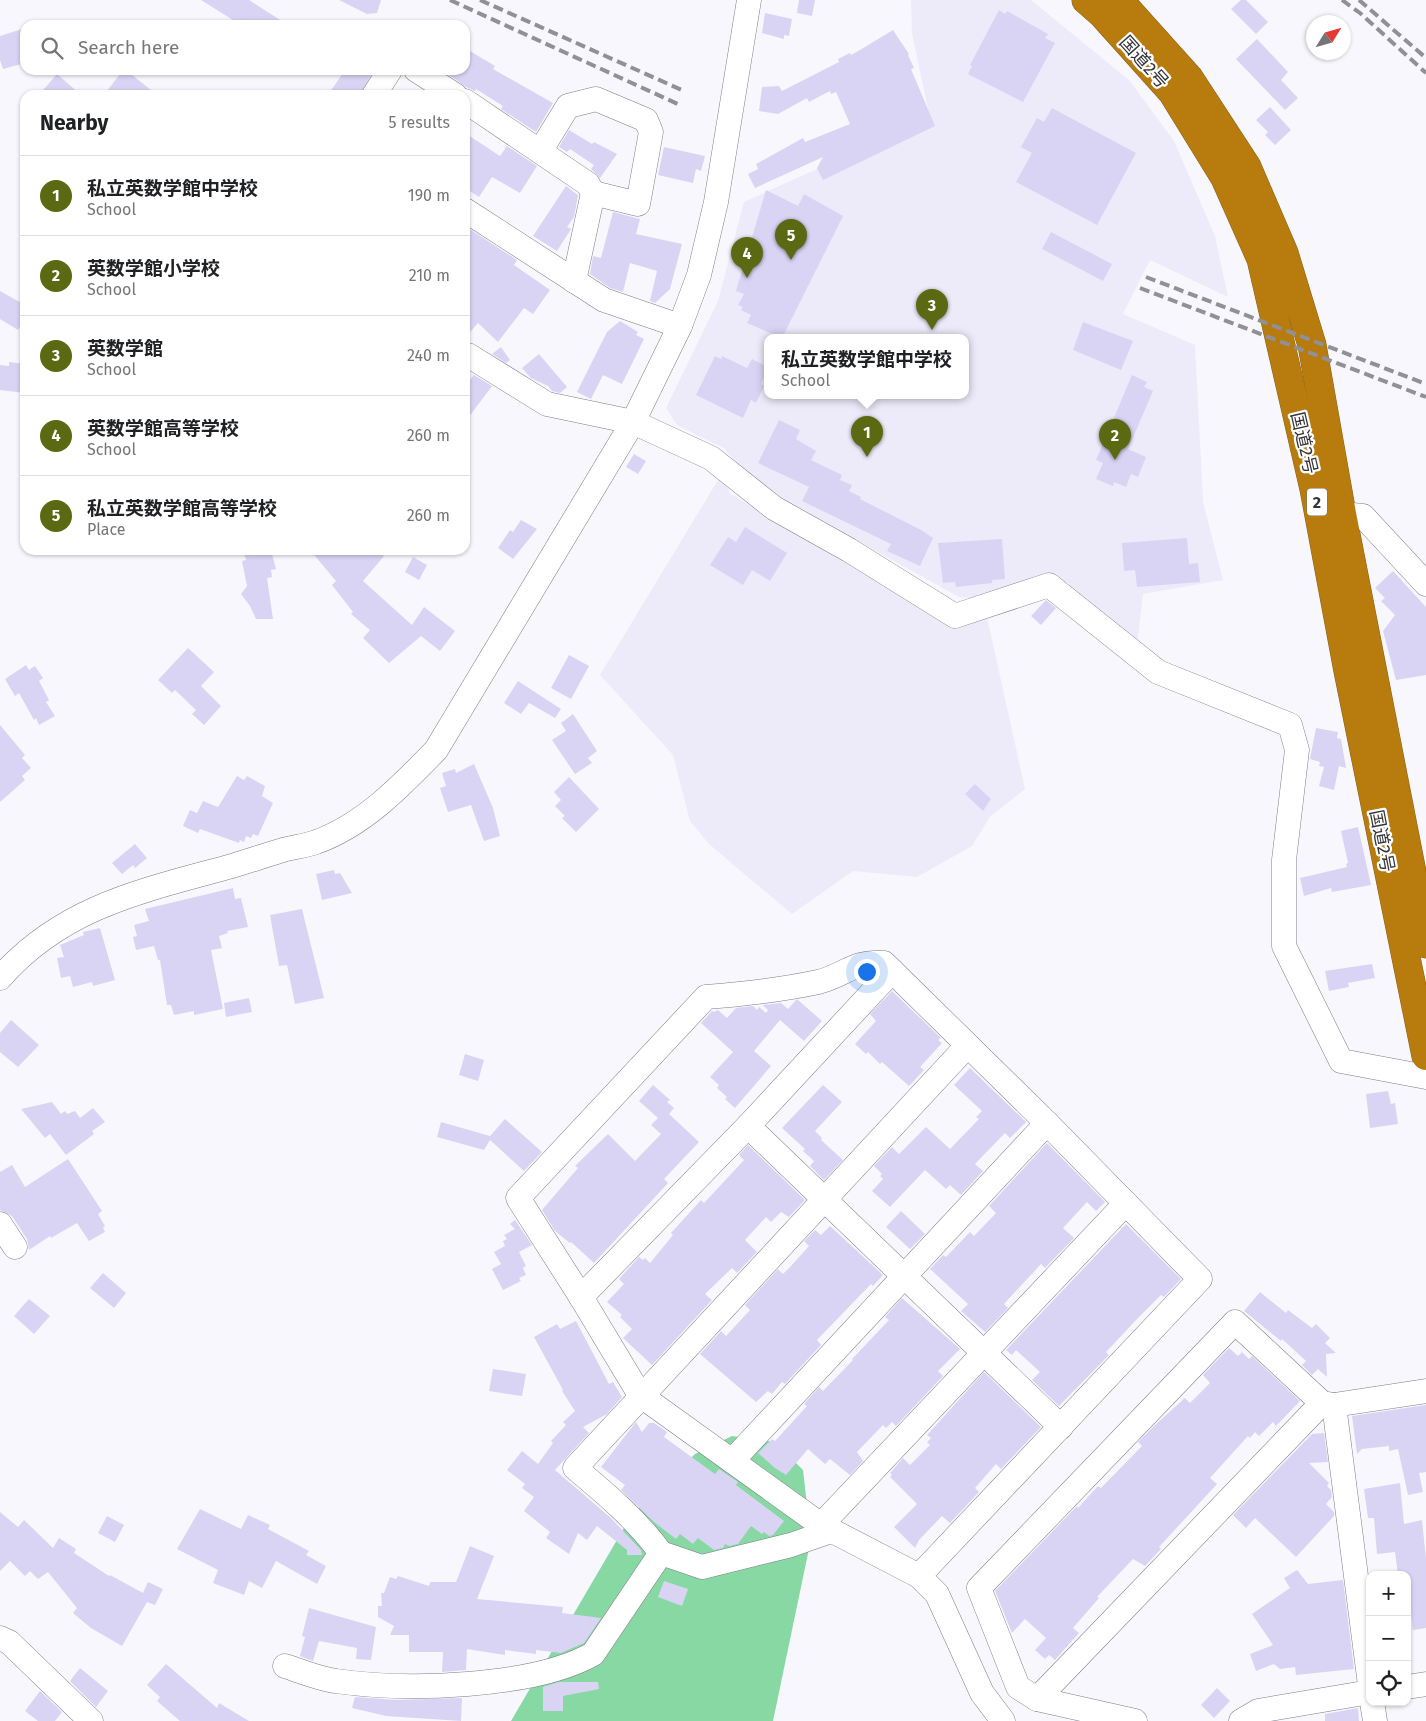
<!DOCTYPE html>
<meta charset="utf-8">
<style>
:root{--surface:#fff;--page:#f6f6f6;--text:#202124;--muted:#757577;--line:#e0e0e0;--accent:#5b6a12}
body{margin:0;font-family:"Fira Sans","Noto Sans JP",sans-serif;background:var(--page);color:var(--text)}
.controls{position:absolute;right:15px;bottom:15px;display:grid;overflow:hidden;border-radius:10px;box-shadow:0 1px 4px #0004}
.controls button{width:45px;height:45px;display:grid;place-items:center;padding:0;border:0;border-bottom:1px solid var(--line);background:var(--surface);color:var(--text);font:25px sans-serif}
.compass{position:absolute;left:1306px;top:15px;width:45px;height:45px;border-radius:50%;background:var(--surface);box-shadow:0 1px 4px #0004;rotate:53deg}
.you{position:absolute;left:866px;top:971px;width:18px;height:18px;margin:-12px;border:4px solid #fff;border-radius:50%;background:#1a73e8;box-shadow:0 0 0 8px #1a73e833}
.badge{display:grid;place-items:center;width:32px;height:32px;border-radius:50%;background:var(--accent);color:#fff;font-size:16px;font-weight:700}
.pin{position:absolute;translate:-50% -41px;filter:drop-shadow(0 1px 2px #0008)}
.pin::after{content:'';position:absolute;top:26px;width:18px;height:15px;background:inherit;clip-path:polygon(0 0,100% 0,50% 100%)}
.popup{position:absolute;left:764px;top:334px;width:205px;height:65px;box-sizing:border-box;display:grid;place-content:center;border-radius:10px;background:var(--surface);filter:drop-shadow(0 1px 4px #0005);font-size:16px;white-space:nowrap;color:var(--muted)}
.popup b{font-size:19px;color:var(--text)}
.popup::after{content:'';position:absolute;left:50%;top:100%;margin-left:-10px;border:10px solid transparent;border-top-color:var(--surface)}
.list{margin:0;padding:0;list-style:none}
h2{display:flex;justify-content:space-between;align-items:center;height:65px;margin:0;padding:0 20px;font-size:21px}
h2 small{font-size:16px;font-weight:400;color:var(--muted)}
.list li{display:grid;grid-template-columns:32px 1fr auto;gap:15px;align-items:center;box-sizing:border-box;height:80px;padding:0 20px;border-top:1px solid var(--line)}
.list b{display:block;font-size:19px;white-space:nowrap}
.list p{margin:0;font-size:16px;white-space:nowrap;color:var(--muted)}
.list em{font-size:16px;font-style:normal;color:var(--muted)}
.icon{flex:none;width:28px;height:28px;fill:none;stroke:currentColor;stroke-width:2;stroke-linecap:round;stroke-linejoin:round}
.map{position:relative;flex:none;width:1426px;height:1721px;overflow:hidden}
.search{position:absolute;background:var(--surface);box-shadow:0 1px 4px #0004;left:20px;top:20px;width:450px;height:55px;display:flex;align-items:center;gap:12px;box-sizing:border-box;padding:0 18px;border-radius:15px;color:var(--muted);font-size:19px}
.panel{position:absolute;background:var(--surface);box-shadow:0 1px 4px #0004;left:20px;top:90px;width:450px;height:465px;border-radius:15px}
.map>svg:first-child{display:block}
</style>
<div class="map">
<svg width="1426" height="1721" viewBox="0 0 1426 1721">
<rect width="100%" height="100%" fill="#f8f7fe"/>
<g fill="#edebfa" fill-rule="evenodd">
<path d="M911,0H1031L1129,80L1174,141L1215,236L1228,297L1150,260L1123,314L1195,345L1203,502L1223,580L1143,594L1137,646L1101,621L1068,583L1039,575L978,599L959,597L789,503L749,477L724,448L677,425L666,408L718,301L744,202L930,118L912,34ZM768,338H966V396H768Z"/>
<path d="M721,475L731,494L957,628L987,617L1025,789L990,817L972,846L917,877L853,871L792,914L709,844L690,821L673,755L600,675Z"/>
</g>
<path fill="#87d8a3" d="M732,1436L775,1442L803,1470L811,1539L773,1721H511L631,1516L695,1454Z"/>
<g fill="#d9d4f4">
<path d="M201,0H249L288,25H241Z"/>
<path d="M339,0H381L377,13L367,14Z"/>
<path d="M799,0H815L812,16L797,13Z"/>
<path d="M1241,0H1246L1268,22L1256,34L1231,9Z"/>
<path d="M999,10L1005,14L1007,11L1048,34L1045,38L1055,43L1023,102L968,74L972,66L970,65Z"/>
<path d="M765,13L792,19L789,36L784,35V39L762,33Z"/>
<path d="M25,28V63L3,69L0,60V36Z"/>
<path d="M893,30L909,54L908,55L914,68L911,69L935,126L823,180L817,168L823,157L755,188L748,174L758,169L756,164L803,138L805,142L850,124L836,92L831,94L830,91L809,102L807,98L778,114L759,111L762,87L779,86L782,91L839,62L838,59L850,53L851,55L860,50Z"/>
<path d="M1257,39L1288,72L1281,80L1298,98L1285,110L1236,59Z"/>
<path d="M465,48L495,66L493,69L553,103L536,132L501,109L503,106L476,89L475,91L466,87L449,75L453,70H465Z"/>
<path d="M123,70H126L157,95H104Z"/>
<path d="M345,70H374L360,95H328Z"/>
<path d="M57,74L81,95H39Z"/>
<path d="M1270,107L1291,130L1275,145L1265,135L1268,132L1256,120Z"/>
<path d="M1052,108L1136,153L1097,225L1016,182L1032,153L1021,147L1037,118L1044,122Z"/>
<path d="M569,130L592,144L594,142L617,154L600,178L591,169L594,165L570,149L567,152L559,147Z"/>
<path d="M465,133L500,156L507,146L537,166L520,193L492,177L479,197L465,188Z"/>
<path d="M664,147L705,156L701,171L696,169L693,183L658,175Z"/>
<path d="M566,186L578,195L574,217L567,227L571,229L557,251L533,236Z"/>
<path d="M766,190L798,206L804,194L843,216L782,338L747,323L751,315L741,310L743,307L738,305L744,294L736,291Z"/>
<path d="M613,212L640,219L636,234L682,244L670,289L655,303L650,301L657,271L630,263L623,292L610,288L590,274L593,256L601,258Z"/>
<path d="M465,226L517,260L514,265L550,290L533,314L524,308L498,342L478,323L465,338Z"/>
<path d="M1051,232L1112,264L1103,281L1042,249Z"/>
<path d="M0,291L25,305V317L18,330L0,319Z"/>
<path d="M620,321L638,332L636,335L644,339L622,384L603,375L591,399L577,392L607,332Z"/>
<path d="M1083,322L1133,341L1121,370L1073,350Z"/>
<path d="M501,347L510,360L506,363L492,354Z"/>
<path d="M539,354L567,387L560,393L552,391L548,386L531,378L522,368Z"/>
<path d="M715,356L721,359L722,356L747,368L752,359L768,367L761,384L764,386L756,403L751,400L743,418L696,395Z"/>
<path d="M9,362L25,364V393L0,390V365L9,366Z"/>
<path d="M474,375L492,386L465,422V386Z"/>
<path d="M1132,375L1147,382L1144,387L1153,391L1128,449L1146,457L1138,477L1131,474L1126,487L1114,482L1113,486L1096,479L1103,463L1096,460Z"/>
<path d="M779,420L800,430L796,439L816,451L811,460L842,475L840,480L852,485L849,491L861,497L860,499L923,531L933,538L920,566L887,551L891,544L802,501L809,487L758,463Z"/>
<path d="M634,454L646,461L638,474L626,467Z"/>
<path d="M521,520L537,529L513,559L498,548L510,530L513,532Z"/>
<path d="M745,527L787,553L770,581L752,570L743,585L710,565L728,537L736,542Z"/>
<path d="M1187,538L1189,564L1198,563L1200,582L1137,587L1135,570L1124,571L1122,543Z"/>
<path d="M1002,539L1005,579L992,580V583L956,587L955,582L943,583L938,543Z"/>
<path d="M243,550H271L276,569L271,570L272,577L267,578L273,619H256L250,606L241,594L247,586L242,561L246,560Z"/>
<path d="M310,550H376L384,556L363,581L412,625L424,607L455,631L440,651L421,636L389,663L363,638L370,630L351,614L353,612L332,585L336,581Z"/>
<path d="M413,557L427,565L419,580L405,572Z"/>
<path d="M1393,571L1426,607V675L1396,680L1383,631L1395,615L1381,601L1385,598L1375,588Z"/>
<path d="M1046,600L1056,608L1041,625L1031,616Z"/>
<path d="M188,648L214,672L201,686L221,706L204,725L192,714L196,710L175,690L172,693L158,680Z"/>
<path d="M569,655L589,666L571,699L551,688Z"/>
<path d="M26,665L29,670L35,666L43,678L39,681L49,700L46,702L55,716L39,725L36,718L34,720L19,693L15,696L5,679Z"/>
<path d="M518,681L561,709L555,718L529,703L521,714L504,703Z"/>
<path d="M573,714L597,751L588,758L592,763L575,774L552,740L566,731L561,723Z"/>
<path d="M0,725L25,755L22,758L31,768L22,776L25,780L0,802Z"/>
<path d="M1316,728L1338,732L1337,738L1341,739L1346,768L1339,766L1334,790L1319,786L1324,767L1319,766L1320,762L1310,759Z"/>
<path d="M474,764L493,808L500,836L484,841L471,805L448,812L440,788L446,786L442,773L455,769L456,773Z"/>
<path d="M237,776L244,780L247,776L265,786L262,796L273,803L258,836L253,834L251,838L246,836L244,842L240,840L239,843L200,829L198,833L183,826L190,810L197,813L203,801L218,807Z"/>
<path d="M569,777L599,809L576,832L562,818L565,816L555,806L561,800L554,792Z"/>
<path d="M975,784L991,799L983,811L965,794Z"/>
<path d="M1358,827L1371,885L1332,892L1331,888L1304,896L1300,878L1347,867L1346,864L1348,863L1341,831Z"/>
<path d="M135,844L147,858L135,868L133,865L122,874L112,863Z"/>
<path d="M334,870L335,874L340,873L352,893L322,900L316,874Z"/>
<path d="M233,888L235,899L241,898L248,927L227,931L228,933L219,936L222,948L211,950L223,1009L194,1015V1011L174,1015L171,1005H167L160,960H158L154,946L136,950L133,937L137,936L134,925L149,921L145,909Z"/>
<path d="M302,909L324,998L295,1004L287,965L279,966L270,915Z"/>
<path d="M100,928L115,980L93,986L92,982L73,987L70,976L61,978L57,958L64,957L60,945L84,935L83,932Z"/>
<path d="M1372,964L1375,978L1348,983L1349,987L1329,991L1325,971Z"/>
<path d="M892,991L941,1038L938,1040L942,1043L920,1067L924,1070L909,1086L882,1062L880,1064L868,1052L866,1054L855,1044L876,1021L870,1014Z"/>
<path d="M249,998L252,1012L226,1017L224,1003Z"/>
<path d="M796,1000H798L822,1021L804,1041L780,1020L754,1051L771,1066L735,1108L725,1099L727,1097L717,1088L719,1085L710,1077L733,1052L701,1023L712,1011L714,1012L718,1010L727,1018L736,1008L753,1006L757,1010L759,1007L766,1013L768,1010L763,1005L781,1003L788,1009Z"/>
<path d="M11,1020L39,1045L18,1067L0,1052V1033Z"/>
<path d="M465,1054L484,1060L478,1081L459,1075Z"/>
<path d="M970,1068L1026,1122L1010,1138L1005,1133L975,1164L983,1171L961,1195L950,1185L946,1189L925,1170L890,1207L872,1191L883,1179L880,1176L882,1174L874,1166L892,1147L899,1154L926,1127L950,1149L979,1119L976,1117L982,1111L954,1085Z"/>
<path d="M653,1085L670,1100L667,1102L674,1108L669,1114L699,1142L664,1179L668,1183L594,1263L571,1242L570,1243L555,1231L542,1210L578,1168L575,1166L608,1134L635,1161L661,1134L651,1125L658,1118L639,1101Z"/>
<path d="M823,1085L842,1102L815,1131L822,1138L821,1140L843,1160L824,1180L810,1166L814,1161L803,1151L805,1149L782,1128Z"/>
<path d="M1388,1091L1391,1104L1395,1103L1398,1124L1370,1128L1366,1094Z"/>
<path d="M52,1102L61,1114L65,1111L67,1114L75,1111L80,1118L93,1108L105,1122L92,1131L94,1134L66,1155L50,1134L45,1138L21,1109Z"/>
<path d="M505,1119L542,1152L524,1171L490,1140L484,1150L437,1137L441,1122L490,1136Z"/>
<path d="M1047,1143L1105,1202L1096,1211L1087,1202L1063,1228L1074,1238L1045,1268L1041,1264L1004,1304L1008,1308L985,1332L961,1311L968,1304L930,1269L943,1255L946,1257L970,1232L974,1236L996,1213L989,1206Z"/>
<path d="M748,1145L805,1200L789,1217L781,1212L771,1222L766,1217L745,1240L757,1252L737,1273L732,1268L705,1294L712,1300L652,1365L623,1338L632,1329L620,1317L622,1315L607,1302L624,1284L619,1279L639,1257L643,1260L645,1258L650,1263L673,1235L671,1233L701,1200L704,1203L744,1160L739,1155Z"/>
<path d="M68,1159L102,1211L98,1214L105,1226L103,1227L105,1232L89,1241L77,1223L51,1238L50,1236L29,1250L27,1239L12,1216L0,1210V1172L12,1165L25,1187Z"/>
<path d="M901,1211L925,1234L910,1249L886,1227Z"/>
<path d="M515,1220L532,1245L519,1252L526,1266L523,1268L526,1275L519,1278L521,1281L503,1290L492,1269L501,1264L494,1252L505,1246L503,1241L507,1239L504,1235L515,1229L510,1224Z"/>
<path d="M1126,1224L1181,1279L1164,1297L1161,1295L1138,1318L1106,1352L1109,1355L1059,1406L1032,1380L1040,1372L1016,1350L1012,1355L1006,1350Z"/>
<path d="M830,1226L883,1275L873,1286L871,1284L817,1340L821,1345L785,1384L782,1382L772,1394L768,1391L756,1402L700,1354L721,1331L726,1336L750,1310L745,1305L778,1269L783,1274L791,1266L809,1246L804,1241L815,1230L821,1235Z"/>
<path d="M103,1273L126,1293L114,1308L90,1288Z"/>
<path d="M1260,1292L1286,1313L1288,1310L1312,1328L1316,1324L1330,1338L1325,1343L1336,1353L1326,1354L1327,1377L1318,1369L1312,1375L1302,1365L1306,1361L1282,1339L1281,1341L1244,1311Z"/>
<path d="M902,1298L960,1349L938,1371L943,1376L896,1426L892,1422L886,1428L883,1425L857,1452L863,1461L850,1475L830,1459L825,1464L808,1449L786,1475L775,1468L758,1453L772,1439L775,1441L807,1406L804,1404L819,1387L823,1391L853,1360L852,1359L889,1320L885,1317Z"/>
<path d="M29,1299L50,1316L34,1334L14,1316Z"/>
<path d="M576,1321L609,1384L613,1382L622,1397L607,1414L583,1427L589,1433L555,1470L611,1518L641,1550L642,1555H627V1550L597,1526L587,1540L578,1533L569,1554L546,1538L550,1532L524,1511L534,1497L522,1488L525,1484L507,1470L522,1451L538,1464L553,1443L551,1441L566,1425L563,1422L575,1411L562,1391L563,1390L534,1337L557,1324L560,1329Z"/>
<path d="M1229,1348L1238,1356L1242,1352L1249,1359L1252,1356L1300,1401L1276,1426L1273,1422L1259,1436L1255,1432L1250,1438L1248,1436L1210,1478L1217,1484L1159,1547L1161,1549L1145,1566L1133,1559L1097,1597L1099,1598L1073,1628L1079,1633L1055,1660L1049,1655L1045,1659L1035,1650L1046,1638L1025,1619L1012,1633L995,1591L1077,1506L1078,1508L1098,1486L1101,1488L1142,1446L1138,1442L1155,1425L1185,1398L1190,1403L1210,1383L1203,1375Z"/>
<path d="M493,1369L526,1374L522,1396L489,1391Z"/>
<path d="M984,1372L1041,1427L1001,1469L996,1464L975,1488L979,1492L950,1523L942,1516L919,1540L915,1548L894,1527L917,1504L890,1477L892,1475L890,1473L903,1458L910,1465L930,1445L927,1442L931,1438L927,1435Z"/>
<path d="M1426,1405V1472L1419,1473L1423,1492L1408,1495L1398,1449L1389,1451V1446L1362,1449L1357,1454L1352,1416Z"/>
<path d="M636,1422L642,1432L649,1423H654L667,1432L664,1437L715,1474L719,1469L738,1482L736,1485L784,1521L773,1535L769,1536L764,1532L762,1534L751,1526L738,1544L729,1546L725,1544L723,1548L714,1550L698,1538L693,1544L680,1534L676,1539L654,1522L621,1490L625,1485L601,1467Z"/>
<path d="M1324,1433L1328,1462L1309,1463L1329,1483L1327,1486L1331,1490L1332,1497L1326,1504L1334,1512V1516L1296,1557L1255,1518L1246,1528L1233,1515L1312,1434Z"/>
<path d="M1400,1483L1404,1524L1422,1520L1426,1559V1628L1413,1630L1410,1604L1407,1605V1575H1398L1395,1552L1377,1554L1374,1518H1368L1364,1489Z"/>
<path d="M200,1509L241,1529L248,1515L270,1525L268,1529L309,1551L306,1555L326,1566L317,1584L276,1561L262,1588L249,1581L244,1595L213,1583L218,1570L177,1549Z"/>
<path d="M0,1512L18,1527L24,1520L53,1548L59,1538L76,1549L74,1553L109,1576L110,1575L143,1593L148,1582L163,1589L155,1605L147,1602L122,1646L91,1628L73,1613L77,1608L48,1572L38,1579L30,1571L25,1576L10,1561L0,1571Z"/>
<path d="M107,1516L124,1525L115,1542L98,1533Z"/>
<path d="M470,1546L494,1556L477,1599L563,1607L562,1613L601,1618L584,1643L561,1653L536,1650V1654L505,1650V1655L467,1649L466,1670L442,1672L443,1652H409V1635H390L394,1626L378,1617V1606H382L381,1593H384L390,1577L396,1579L398,1576L429,1586L430,1582H456Z"/>
<path d="M1297,1570L1308,1584L1343,1580L1354,1669L1296,1675L1295,1667L1280,1669L1274,1664L1256,1671L1250,1654L1273,1645L1252,1614L1290,1588L1284,1578Z"/>
<path d="M664,1581L688,1589L682,1606L658,1597Z"/>
<path d="M309,1608L376,1627L371,1660L356,1659L357,1648L319,1641L313,1661L300,1656L305,1637L302,1636Z"/>
<path d="M166,1664L217,1708L219,1703L249,1721H180L157,1701L160,1697L147,1685Z"/>
<path d="M80,1668L108,1691L96,1707L70,1681Z"/>
<path d="M559,1682H598L599,1689L563,1696V1711H543V1687Z"/>
<path d="M1217,1688L1230,1701L1214,1718L1201,1705Z"/>
<path d="M40,1691L62,1712L55,1721H38L25,1711Z"/>
<path d="M355,1697L397,1700L462,1698L461,1721L386,1716L352,1708Z"/>
<path d="M1358,1708L1359,1721H1325V1714Z"/>
</g>
<g fill="none" stroke-linecap="round" stroke-linejoin="round">
<g stroke="#7e7c86" stroke-width="25">
<g id="minor">
<path d="M416,70L455,95"/>
<path d="M374,95L390,70"/>
<path d="M465,101L588,184L593,193L574,281"/>
<path d="M541,150L568,106L596,99L646,120L651,132L638,204L593,193"/>
<path d="M465,210L604,300L680,326"/>
<path d="M465,356L468,355L547,404L633,422L711,458L774,508L849,550L955,616L1049,585L1158,672L1290,725L1297,750L1284,860V946L1341,1061L1426,1077"/>
<path d="M1342,514L1363,516L1426,584"/>
<path d="M0,978C63,906 145,890 232,866C249,861 266,855 283,850C294,847 306,846 316,842C364,825 402,785 436,750L633,422L680,326L699,275L716,202L749,0"/>
<path d="M748,1126L1061,1427"/>
<path d="M0,1224L15,1247"/>
<path d="M581,1297L748,1126L892,971"/>
<path d="M1334,1405L1370,1685"/>
<path d="M732,1461L1047,1123"/>
<path d="M821,1525L1126,1203"/>
<path d="M661,1553C637,1520 606,1494 575,1468L967,1046"/>
<path d="M919,1576L1200,1279L1047,1123L884,963C854,960 844,976 818,982C781,990 744,994 706,997L518,1198L581,1297L640,1395L821,1525L919,1576L937,1594L982,1693L1003,1721"/>
<path d="M0,1638L9,1642L91,1721"/>
<path d="M285,1666C301,1671 319,1679 336,1681C405,1691 532,1688 593,1654L661,1553L702,1567L791,1545L831,1531"/>
<path d="M1407,1687L1426,1684"/>
<path d="M1037,1699L1322,1403"/>
<path d="M1372,1702L1375,1721"/>
<path d="M1135,1721L1037,1699L1018,1687L979,1588L1235,1322L1322,1403L1334,1405L1426,1391"/>
<path d="M1241,1721L1258,1711L1370,1692"/>
</g>
</g>
<g stroke="#89631c" stroke-width="29">
<g id="highway">
<path d="M1086,0L1103,15L1172,92L1225,178L1261,259L1314,489L1348,671L1426,1056"/>
<path d="M1119,0L1189,78L1247,167L1284,253L1312,345L1342,514L1426,944"/>
</g>
</g>
<use href="#minor" stroke="#fff" stroke-width="24"/>
<use href="#highway" stroke="#b77c0d" stroke-width="28"/>
<g stroke="#909095" stroke-width="4" stroke-dasharray="10 5" stroke-linecap="butt">
<path d="M450,0L680,105"/>
<path d="M480,0L684,91"/>
<path d="M1342,0L1360,13L1426,73"/>
<path d="M1359,0L1426,58"/>
<path d="M1146,277L1426,384"/>
<path d="M1140,288L1426,397"/>
</g>
</g>
<g text-anchor="middle" stroke-width="4.5" stroke-linejoin="round" paint-order="stroke">
<rect fill="#fff" stroke="#717174" stroke-width="1" x="1307" y="488.5" width="20" height="27" rx="4"/>
<g font-size="16" font-weight="bold" fill="#343438">
<text x="1317" y="508">2</text>
</g>
<g font-size="18" fill="#343438" stroke="#fff">
<text transform="translate(1144 62) rotate(48)" y="6">国道2号</text>
<text transform="translate(1304 443) rotate(77)" y="6">国道2号</text>
<text transform="translate(1382 841) rotate(79)" y="6">国道2号</text>
</g>
</g>
</svg>
<div class="controls">
<button>+</button>
<button>−</button>
<button><svg class="icon" aria-label="locate" viewBox="0 0 24 24"><circle cx="12" cy="12" r="6"/><path d="M12 2v4M12 18v4M2 12h4M18 12h4"/></svg></button>
</div>
<svg class="compass" viewBox="-18 -18 36 36"><path d="M0-13l5 13h-10z" fill="#e53935"/><path d="M0 13l5-13h-10z" fill="#757577"/></svg>
<div class="you"></div>
<div class="pin badge" style="left:867px;top:457px">1</div>
<div class="popup"><b>私立英数学館中学校</b>School</div>
<div class="pin badge" style="left:1115px;top:460px">2</div>
<div class="pin badge" style="left:932px;top:330px">3</div>
<div class="pin badge" style="left:747px;top:278px">4</div>
<div class="pin badge" style="left:791px;top:260px">5</div>
<div class="search"><svg class="icon" aria-label="search" viewBox="0 0 24 24"><circle cx="10" cy="10" r="6"/><path d="M15 15l6 6"/></svg>Search here</div>
<section class="panel">
<h2>Nearby<small>5 results</small></h2>
<ul class="list">
<li><span class="badge">1</span><div><b>私立英数学館中学校</b><p>School</p></div><em>190 m</em></li>
<li><span class="badge">2</span><div><b>英数学館小学校</b><p>School</p></div><em>210 m</em></li>
<li><span class="badge">3</span><div><b>英数学館</b><p>School</p></div><em>240 m</em></li>
<li><span class="badge">4</span><div><b>英数学館高等学校</b><p>School</p></div><em>260 m</em></li>
<li><span class="badge">5</span><div><b>私立英数学館高等学校</b><p>Place</p></div><em>260 m</em></li>
</ul>
</section>
</div>
